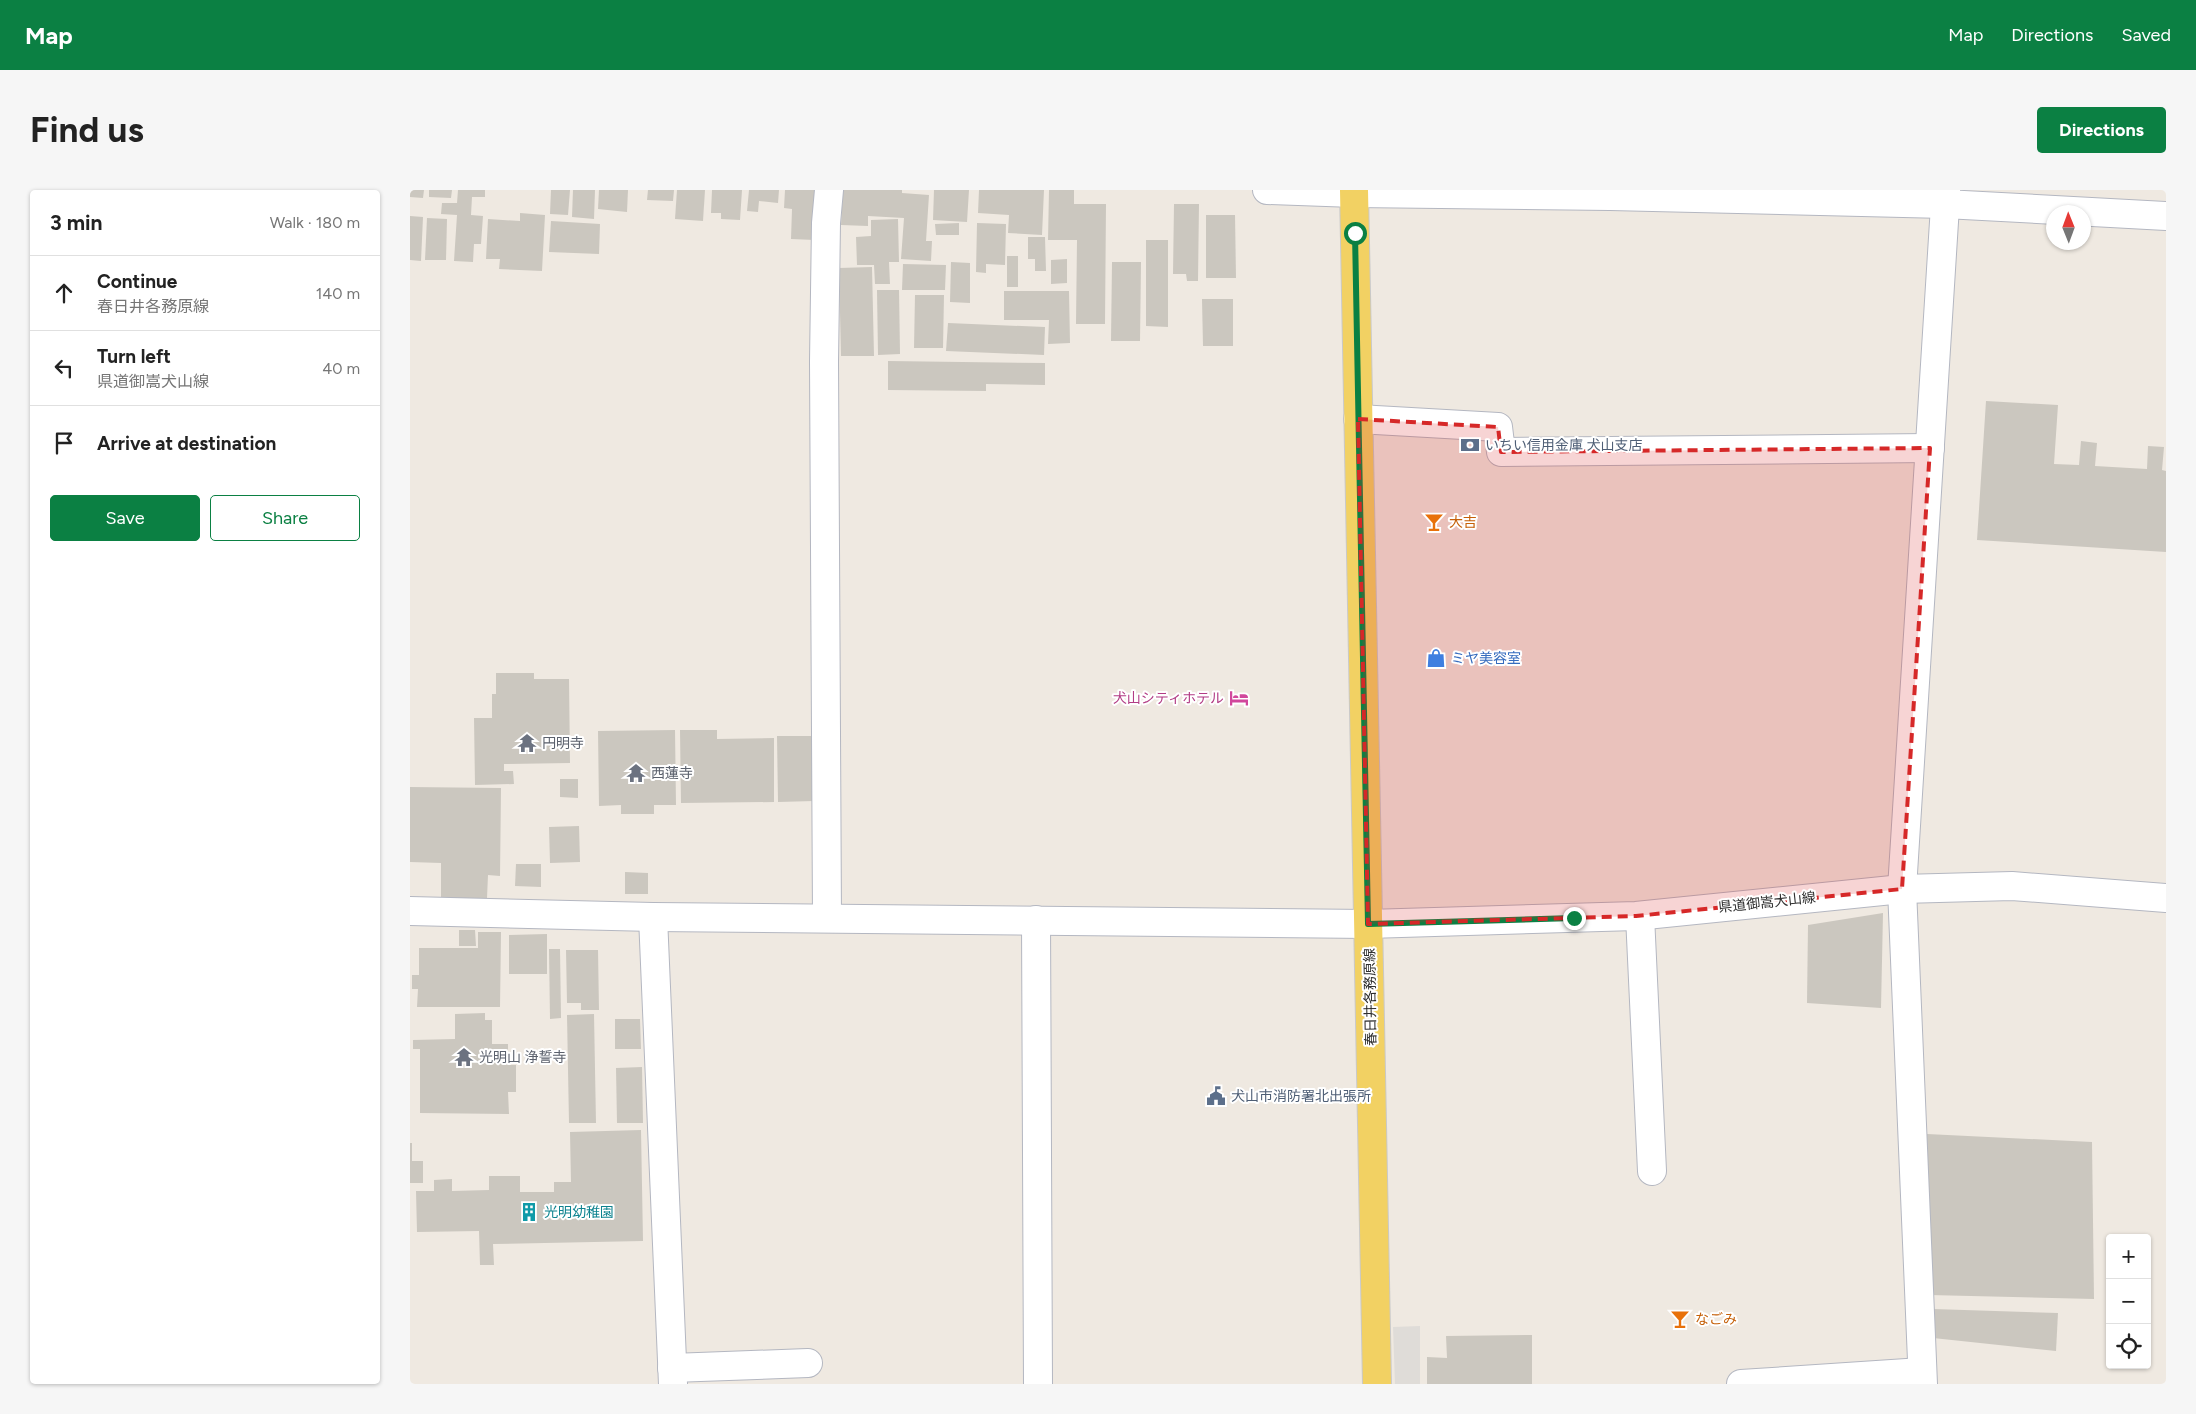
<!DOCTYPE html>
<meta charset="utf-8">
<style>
:root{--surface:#fff;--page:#f6f6f6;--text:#222;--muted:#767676;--line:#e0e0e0;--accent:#0b8043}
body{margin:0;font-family:Figtree,"Noto Sans JP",sans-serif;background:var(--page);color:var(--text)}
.controls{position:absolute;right:15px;bottom:15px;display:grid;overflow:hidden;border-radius:5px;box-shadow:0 1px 4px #0004}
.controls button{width:45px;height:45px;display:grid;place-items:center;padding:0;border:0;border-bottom:1px solid var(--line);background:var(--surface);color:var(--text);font:25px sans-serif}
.compass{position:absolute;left:1636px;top:15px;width:45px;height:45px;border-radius:50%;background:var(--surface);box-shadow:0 1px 4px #0004;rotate:359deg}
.stop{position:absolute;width:15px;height:15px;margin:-11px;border:4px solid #0b8043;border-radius:50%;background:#fff}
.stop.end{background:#0b8043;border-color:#fff;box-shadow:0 1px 5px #0008}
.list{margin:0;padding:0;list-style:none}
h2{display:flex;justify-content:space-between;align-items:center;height:65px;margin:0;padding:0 20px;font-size:21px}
h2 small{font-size:16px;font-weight:400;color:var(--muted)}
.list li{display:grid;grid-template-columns:32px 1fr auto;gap:15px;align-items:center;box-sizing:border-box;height:75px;padding:0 20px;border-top:1px solid var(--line)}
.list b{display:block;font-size:19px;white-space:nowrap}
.list p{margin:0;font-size:16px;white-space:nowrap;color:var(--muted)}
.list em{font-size:16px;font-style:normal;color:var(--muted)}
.actions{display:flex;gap:10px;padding:15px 20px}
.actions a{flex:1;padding:11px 0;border:1px solid var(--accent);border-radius:5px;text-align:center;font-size:18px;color:var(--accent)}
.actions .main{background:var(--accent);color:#fff}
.icon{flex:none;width:28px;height:28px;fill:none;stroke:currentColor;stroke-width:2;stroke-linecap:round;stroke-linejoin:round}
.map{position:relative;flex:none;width:1756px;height:1194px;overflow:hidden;border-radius:5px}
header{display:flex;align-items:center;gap:30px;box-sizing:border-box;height:70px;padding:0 25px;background:var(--accent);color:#fff}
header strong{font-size:24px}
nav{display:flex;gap:28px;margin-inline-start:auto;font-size:18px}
.intro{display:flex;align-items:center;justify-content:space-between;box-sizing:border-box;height:120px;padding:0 30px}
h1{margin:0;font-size:35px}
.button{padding:12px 22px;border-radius:5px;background:var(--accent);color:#fff;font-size:18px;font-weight:700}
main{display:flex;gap:30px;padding:0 30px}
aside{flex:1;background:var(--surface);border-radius:5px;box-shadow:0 1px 4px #0004}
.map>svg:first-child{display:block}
</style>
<header>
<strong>Map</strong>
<nav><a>Map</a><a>Directions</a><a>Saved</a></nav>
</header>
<div class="intro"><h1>Find us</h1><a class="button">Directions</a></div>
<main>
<aside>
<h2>3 min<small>Walk · 180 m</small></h2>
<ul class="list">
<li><svg class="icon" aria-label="ahead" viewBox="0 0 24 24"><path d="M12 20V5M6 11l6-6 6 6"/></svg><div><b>Continue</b><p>春日井各務原線</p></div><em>140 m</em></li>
<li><svg class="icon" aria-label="left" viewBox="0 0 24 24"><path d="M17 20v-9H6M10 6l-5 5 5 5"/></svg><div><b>Turn left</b><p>県道御嵩犬山線</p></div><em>40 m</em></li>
<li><svg class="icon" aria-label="arrive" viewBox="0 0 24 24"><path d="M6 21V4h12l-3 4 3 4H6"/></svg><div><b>Arrive at destination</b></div></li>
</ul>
<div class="actions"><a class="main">Save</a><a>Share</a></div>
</aside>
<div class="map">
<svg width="1756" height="1194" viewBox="0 0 1756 1194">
<rect width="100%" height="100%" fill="#efe9e1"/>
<path fill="#dfdcd8" d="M1010,1136V1194H985L983,1137Z"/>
<g fill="#cbc7bf">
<path d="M0,0H14L13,8L0,7Z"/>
<path d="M19,0H42L41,8L19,7Z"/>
<path d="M48,0H75V7H62L61,25L73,26L71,54H64L63,72L44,71L47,25L31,24L32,13H47Z"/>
<path d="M141,0H160L158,25L140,24Z"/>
<path d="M163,0H185L184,29L162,27Z"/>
<path d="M189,0H218L217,22L188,19Z"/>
<path d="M238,0H264L263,11L237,10Z"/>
<path d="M267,0H295L293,31L265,29Z"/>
<path d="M302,0H332L330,30L311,29V23H301Z"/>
<path d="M339,0H369L368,13L349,11L348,22L337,21Z"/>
<path d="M375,0H408L405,50L381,49L382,19L374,18Z"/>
<path d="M433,0H492V3L519,5L516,51H522L521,71L491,69L494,28L458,26V36L431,35Z"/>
<path d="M524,0H559L557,32L523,30Z"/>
<path d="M569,0H634L632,45L598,43L599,25L568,23Z"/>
<path d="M639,0H664V14H696L695,134H666L667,50H638Z"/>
<path d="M764,14H789L788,91H777L776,84H763Z"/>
<path d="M110,23L135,25L132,81L89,79L90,69H76L78,29L110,31Z"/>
<path d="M796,25H825L826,88H796Z"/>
<path d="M0,26L13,27L11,71L0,70Z"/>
<path d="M17,28L37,29L36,70H15Z"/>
<path d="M488,29L489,72H479L480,94H465L464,75H447L446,47L461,46V30Z"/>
<path d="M141,31L190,34L189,64L139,62Z"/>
<path d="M549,33V45H526L525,34Z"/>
<path d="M567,33L596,34L595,75L576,74V83L566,82Z"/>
<path d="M618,47H635L636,81H625V69H618Z"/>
<path d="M736,50H758V137L736,136Z"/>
<rect x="597" y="66" width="11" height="31"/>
<path d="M657,69V93L641,94V70Z"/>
<path d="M541,72L560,73V113L540,112Z"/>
<path d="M702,72H731L730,151H701Z"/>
<path d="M493,74L536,75L535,100H492Z"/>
<path d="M462,77L464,166H431L429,78Z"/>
<path d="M467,100H489L490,164L468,165Z"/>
<path d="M594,101H659L660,153L638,154L639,130H594Z"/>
<path d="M505,105H534L533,158H504Z"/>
<path d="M792,109H823V156H793Z"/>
<path d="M538,133L635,137L634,165L536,161Z"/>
<path d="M478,171L635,173V195L576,194V201L478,200Z"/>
<path d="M1576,211L1648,215L1644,274L1669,275L1671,251L1687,253L1685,276L1737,279L1738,256L1754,257L1752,280L1756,281V362L1567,350Z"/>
<path d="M86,483H124V489H159L160,573L94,574V581H103L104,594L65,595L64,528H82V504H86Z"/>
<path d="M265,540L266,615H244V624H211V615L189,616L188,541Z"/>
<path d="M270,540H307V549L364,548V612L271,613Z"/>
<path d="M367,546H404V611L368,612Z"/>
<path d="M150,589H168V608L150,607Z"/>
<path d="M0,597L91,598L90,686L78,685L77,708H31V673L0,672Z"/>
<path d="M169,636L170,672L140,673L139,637Z"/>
<path d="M106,674H131V697L105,696Z"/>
<path d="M215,682L238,683V704H215Z"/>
<path d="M1473,723L1471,818L1397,813L1398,735Z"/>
<path d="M49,740H65L66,756H49Z"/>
<path d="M68,742H91L90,817H7L8,799H2V785H9V758H68Z"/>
<path d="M137,744V784H99V745Z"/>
<path d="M139,759H150L151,828L140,829Z"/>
<path d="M156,760H188L189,820H171V813H157Z"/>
<path d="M75,823V830H82V854H98V875H106V902H98L99,924L10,923V859H3V850L45,849V824Z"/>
<path d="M184,824L186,933H159L157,825Z"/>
<path d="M205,829H230L231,859H205Z"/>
<path d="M232,877L233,933H207L206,878Z"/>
<path d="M231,940L233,1051L83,1054L84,1075H70L69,1041L7,1042L6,1001H24V990L42,989V1001L79,1000V986H110V1002H144V992H161L160,942Z"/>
<path d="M1517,944L1682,952L1684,1109L1519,1105Z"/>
<path d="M0,953H2V971H13V993H0Z"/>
<path d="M1523,1119L1648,1123L1646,1161L1523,1148Z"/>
<path d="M1122,1145V1194H1017V1167L1037,1168L1036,1146Z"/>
</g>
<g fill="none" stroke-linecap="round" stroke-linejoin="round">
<g stroke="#b4b7c1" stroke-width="30">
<g id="minor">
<path d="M857,0L944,3L1200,6L1535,14L1756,26"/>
<path d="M948,229L1088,237L1091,262L1520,258"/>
<path d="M0,721L243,727L958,734"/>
<path d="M1230,726L1242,981"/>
<path d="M243,727L263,1194"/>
<path d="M417,728L414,172L416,33L419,0"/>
<path d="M626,730L628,1194"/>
<path d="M262,1178L398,1173"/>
<path d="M1331,1194L1512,1182"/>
<path d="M1513,1194L1492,699L1536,0"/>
</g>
</g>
<g stroke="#b4b7c1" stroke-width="30">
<path id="secondary" d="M958,734L1226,726L1492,699L1602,696L1756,708"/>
</g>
<g stroke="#c9c9c9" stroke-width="30">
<path id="primary" d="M944,0L967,1194"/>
</g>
<use href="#minor" stroke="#fff" stroke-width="28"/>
<use href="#secondary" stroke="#fff" stroke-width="28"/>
<use href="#primary" stroke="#f2d163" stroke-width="28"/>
</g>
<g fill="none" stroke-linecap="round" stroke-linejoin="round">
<path stroke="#0b8043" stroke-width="6" d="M945,43L958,734L1164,728"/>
</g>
<path fill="#d62828" fill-opacity="0.2" stroke="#d62828" stroke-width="4" stroke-dasharray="10 6" stroke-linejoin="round" d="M948,229L1088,237L1091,262L1520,258L1492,699L1226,726L958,734Z"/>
<defs>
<g id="bank-bare" transform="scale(1.5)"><path d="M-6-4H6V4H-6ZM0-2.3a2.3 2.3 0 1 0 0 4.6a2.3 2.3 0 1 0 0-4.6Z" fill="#5c6f8a" stroke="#fff" stroke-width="2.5" paint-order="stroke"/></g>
<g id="bar-bare" transform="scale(1.5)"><path d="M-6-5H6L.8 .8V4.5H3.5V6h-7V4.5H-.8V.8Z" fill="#e8710a" stroke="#fff" stroke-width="2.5" paint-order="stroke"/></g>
<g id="shop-bare" transform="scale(1.5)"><path d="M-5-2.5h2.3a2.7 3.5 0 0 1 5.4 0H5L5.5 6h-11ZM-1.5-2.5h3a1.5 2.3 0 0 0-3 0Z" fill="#3f7fe0" stroke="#fff" stroke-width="2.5" paint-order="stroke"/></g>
<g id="hotel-bare" transform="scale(1.5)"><path d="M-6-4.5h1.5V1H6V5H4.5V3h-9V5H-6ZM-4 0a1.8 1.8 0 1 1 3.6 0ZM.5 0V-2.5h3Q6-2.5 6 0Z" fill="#d1479c" stroke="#fff" stroke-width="2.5" paint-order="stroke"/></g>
<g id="temple-bare" transform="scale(1.5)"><path d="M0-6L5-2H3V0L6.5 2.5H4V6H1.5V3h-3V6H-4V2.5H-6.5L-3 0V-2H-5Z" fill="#6b7280" stroke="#fff" stroke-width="2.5" paint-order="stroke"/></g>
<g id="civic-bare" transform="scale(1.5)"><path d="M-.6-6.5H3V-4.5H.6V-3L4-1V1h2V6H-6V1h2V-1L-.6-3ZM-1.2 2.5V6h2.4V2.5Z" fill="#5c6f8a" stroke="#fff" stroke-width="2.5" paint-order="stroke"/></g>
<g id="building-bare" transform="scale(1.5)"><path d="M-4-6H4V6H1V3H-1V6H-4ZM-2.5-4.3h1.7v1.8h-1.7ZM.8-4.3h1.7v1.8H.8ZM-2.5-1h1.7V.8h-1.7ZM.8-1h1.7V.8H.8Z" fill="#0f9aa8" stroke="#fff" stroke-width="2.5" paint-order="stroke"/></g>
</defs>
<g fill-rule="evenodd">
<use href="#bank-bare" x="1060" y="255"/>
<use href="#bar-bare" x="1024" y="332"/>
<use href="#shop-bare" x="1026" y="468"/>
<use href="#hotel-bare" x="829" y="508"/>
<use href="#temple-bare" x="117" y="553"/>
<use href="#temple-bare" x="226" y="583"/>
<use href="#temple-bare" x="54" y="867"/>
<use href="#civic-bare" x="806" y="906"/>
<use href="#building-bare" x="119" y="1022"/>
<use href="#bar-bare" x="1270" y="1129"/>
</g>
<g text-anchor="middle" stroke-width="4" stroke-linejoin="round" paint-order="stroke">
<g font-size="14" fill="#4e5e75" stroke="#fff" text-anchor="start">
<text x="1075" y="260">いちい信用金庫 犬山支店</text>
<text x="821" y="911">犬山市消防署北出張所</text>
</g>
<g font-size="14" fill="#c56008" stroke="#fff" text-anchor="start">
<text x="1039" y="337">大吉</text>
<text x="1285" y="1134">なごみ</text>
</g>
<g font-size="14" fill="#366cbe" stroke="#fff" text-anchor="start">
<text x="1041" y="473">ミヤ美容室</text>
</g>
<g font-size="14" fill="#b23c85" stroke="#fff" text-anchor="end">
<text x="814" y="513">犬山シティホテル</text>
</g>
<g font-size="14" fill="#5b616d" stroke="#fff" text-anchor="start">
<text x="132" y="558">円明寺</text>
<text x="241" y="588">西蓮寺</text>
<text x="69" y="872">光明山 浄誓寺</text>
</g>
<g font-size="14" fill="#2e2e2e" stroke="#fff">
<text transform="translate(1357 712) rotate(-6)" y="5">県道御嵩犬山線</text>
<text transform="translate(960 807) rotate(-91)" y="5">春日井各務原線</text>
</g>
<g font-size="14" fill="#0d838f" stroke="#fff" text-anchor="start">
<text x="134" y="1027">光明幼稚園</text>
</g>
</g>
</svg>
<div class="controls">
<button>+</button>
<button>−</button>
<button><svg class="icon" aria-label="locate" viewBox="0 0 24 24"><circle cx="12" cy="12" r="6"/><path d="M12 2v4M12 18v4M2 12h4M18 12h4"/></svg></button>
</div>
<svg class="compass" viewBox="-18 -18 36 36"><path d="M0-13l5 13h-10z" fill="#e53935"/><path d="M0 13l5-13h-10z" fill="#767676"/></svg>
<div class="stop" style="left:945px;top:43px"></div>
<div class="stop end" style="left:1164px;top:728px"></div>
</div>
</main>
